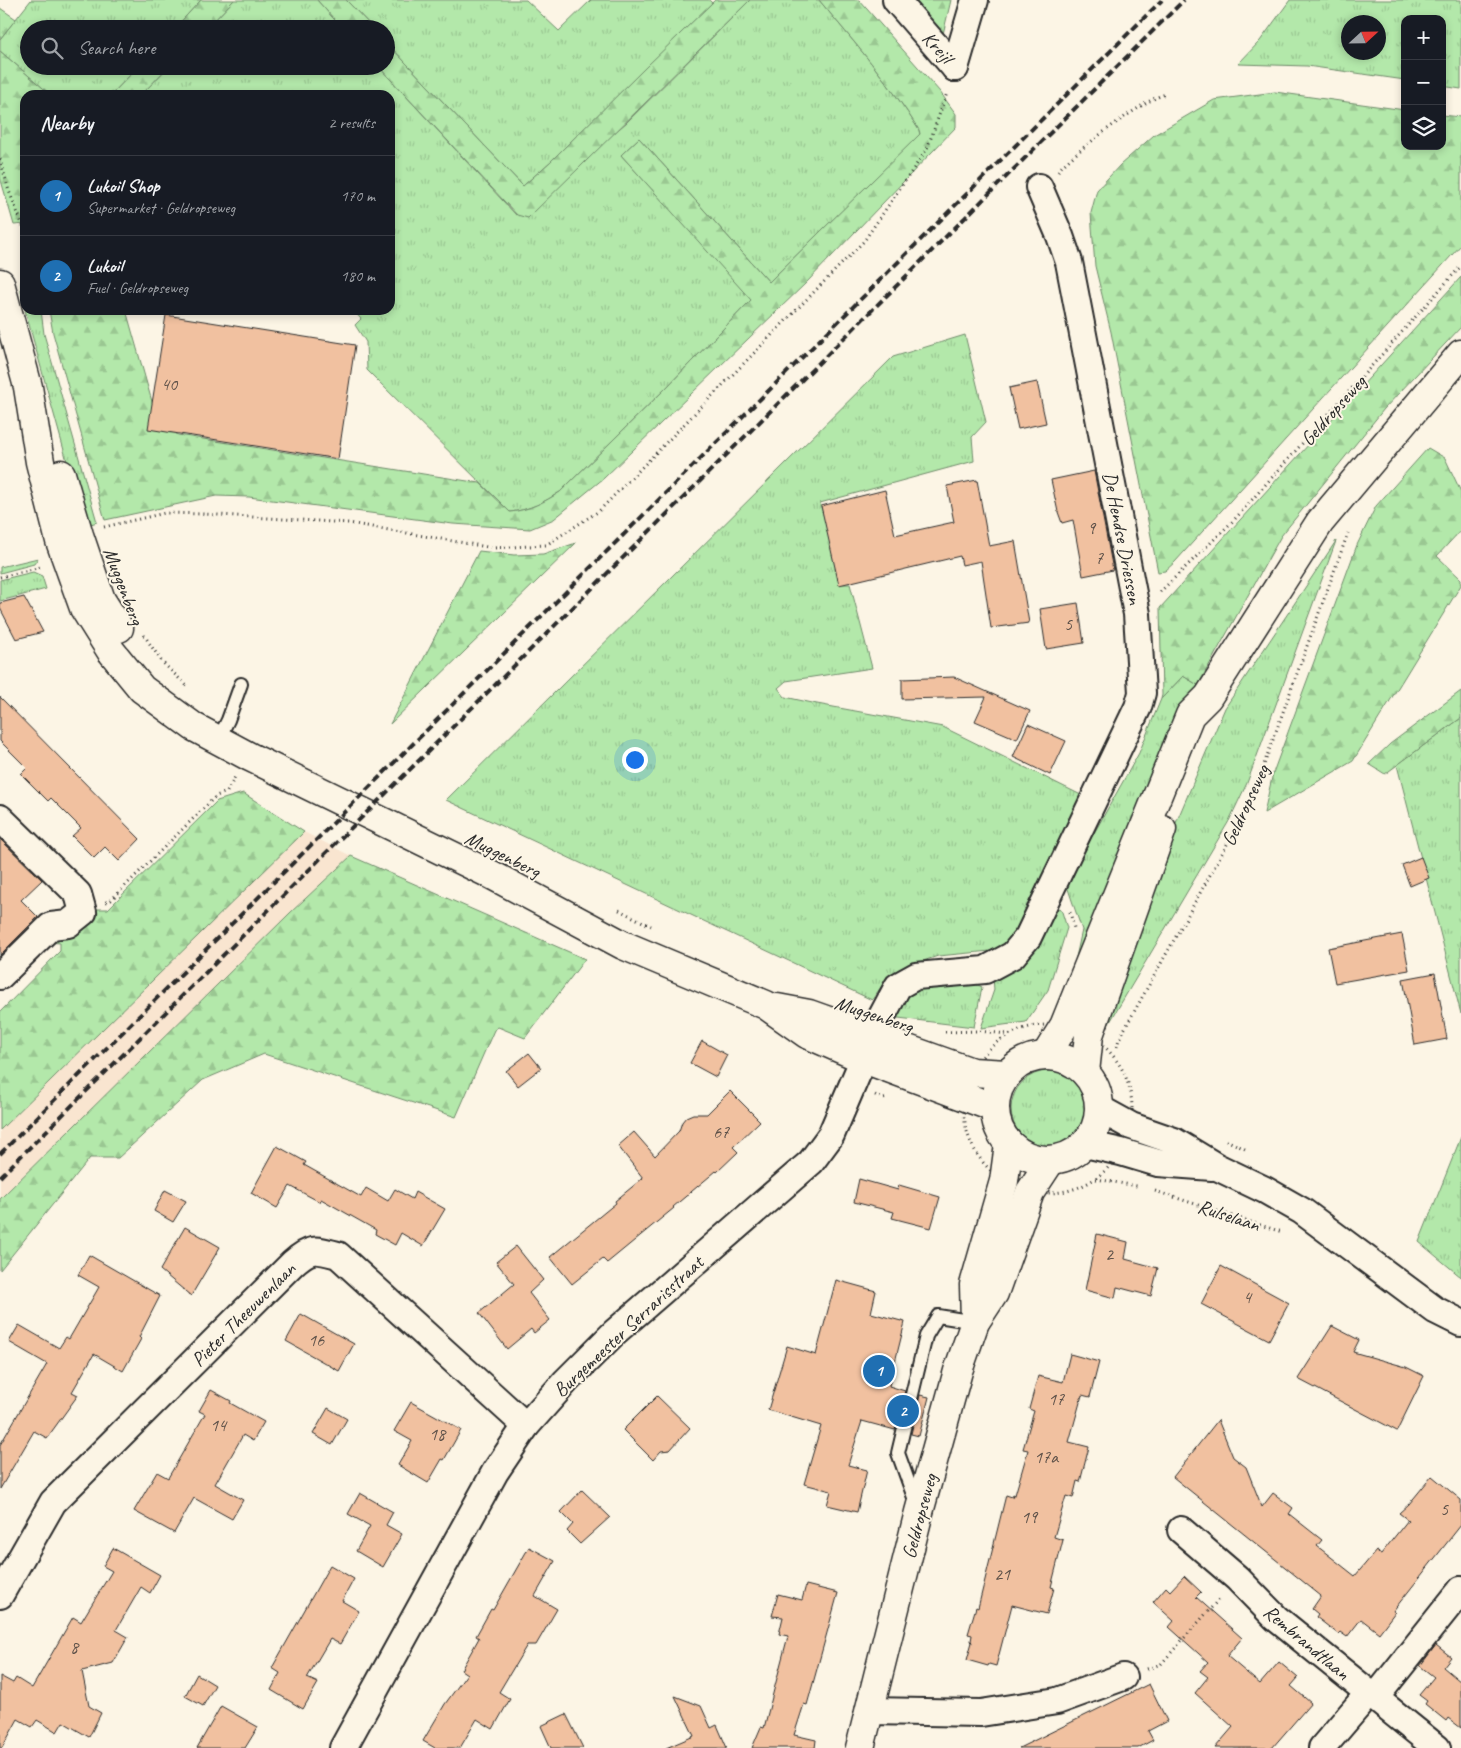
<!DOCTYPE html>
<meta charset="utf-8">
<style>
:root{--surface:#171b24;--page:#242831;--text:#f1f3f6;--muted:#9ea1a6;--line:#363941;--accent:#1f6fb2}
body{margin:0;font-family:Caveat,sans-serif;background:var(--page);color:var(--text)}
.controls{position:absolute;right:15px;top:15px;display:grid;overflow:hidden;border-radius:10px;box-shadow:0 2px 8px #0003}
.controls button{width:45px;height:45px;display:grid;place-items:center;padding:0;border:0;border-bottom:1px solid var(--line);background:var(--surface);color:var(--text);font:25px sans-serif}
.compass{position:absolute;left:1341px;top:15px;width:45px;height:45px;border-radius:50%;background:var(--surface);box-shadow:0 2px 8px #0003;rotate:68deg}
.you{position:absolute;left:634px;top:759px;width:18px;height:18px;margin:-12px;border:4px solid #fff;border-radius:50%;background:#1a73e8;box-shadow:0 0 0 8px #1a73e833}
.badge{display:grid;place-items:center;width:32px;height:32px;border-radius:50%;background:var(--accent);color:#fff;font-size:16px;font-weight:700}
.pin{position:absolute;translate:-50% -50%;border:2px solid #fff;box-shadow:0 1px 5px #0006}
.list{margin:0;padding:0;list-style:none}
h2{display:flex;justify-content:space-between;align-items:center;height:65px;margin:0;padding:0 20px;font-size:21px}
h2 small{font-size:16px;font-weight:400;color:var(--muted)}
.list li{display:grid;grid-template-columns:32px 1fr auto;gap:15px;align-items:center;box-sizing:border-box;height:80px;padding:0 20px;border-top:1px solid var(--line)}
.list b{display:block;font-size:19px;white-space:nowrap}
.list p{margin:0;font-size:16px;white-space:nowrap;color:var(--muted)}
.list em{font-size:16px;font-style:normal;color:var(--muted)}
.icon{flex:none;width:28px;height:28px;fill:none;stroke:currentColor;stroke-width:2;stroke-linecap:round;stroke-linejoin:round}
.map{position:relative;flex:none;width:1461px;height:1748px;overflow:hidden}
.search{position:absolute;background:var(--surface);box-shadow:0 2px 8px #0003;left:20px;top:20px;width:375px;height:55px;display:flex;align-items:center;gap:12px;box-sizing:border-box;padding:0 18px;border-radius:28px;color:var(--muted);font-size:19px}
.panel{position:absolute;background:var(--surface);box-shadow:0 2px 8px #0003;left:20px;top:90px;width:375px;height:225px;border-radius:15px}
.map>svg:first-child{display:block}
</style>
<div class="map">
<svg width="1461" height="1748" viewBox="0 0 1461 1748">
<defs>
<pattern id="grass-tufts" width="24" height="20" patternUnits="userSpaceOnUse" patternTransform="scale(1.25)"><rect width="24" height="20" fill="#b3e8aa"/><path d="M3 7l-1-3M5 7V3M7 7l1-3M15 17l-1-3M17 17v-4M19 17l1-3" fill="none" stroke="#9ac792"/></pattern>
<pattern id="forest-firs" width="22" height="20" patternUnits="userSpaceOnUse" patternTransform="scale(1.25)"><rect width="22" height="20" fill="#b3e8aa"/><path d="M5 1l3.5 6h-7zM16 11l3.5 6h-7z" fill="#9ac792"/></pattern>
</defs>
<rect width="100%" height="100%" fill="#fcf5e5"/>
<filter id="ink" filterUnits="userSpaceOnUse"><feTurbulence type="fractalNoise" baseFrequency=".02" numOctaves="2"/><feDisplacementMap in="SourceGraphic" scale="10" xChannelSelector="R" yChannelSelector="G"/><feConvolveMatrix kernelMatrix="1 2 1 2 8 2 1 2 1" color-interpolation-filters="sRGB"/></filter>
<g filter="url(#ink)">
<path fill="#f9e5d0" d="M304,832L351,856L290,913L0,1199V1130Z"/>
<g fill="url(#grass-tufts)" stroke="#6f8a6a" fill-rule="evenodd">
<path d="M31,0H201L174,29H29V66H139L111,95H51L0,51V39Z"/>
<path d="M234,0H317L343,29H206Z"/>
<path d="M346,0H526L559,31L591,0H709L712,3L550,162L523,186L386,42V29H374Z"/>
<path d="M750,0H819C854,42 890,83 919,130L920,135L769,282L639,138L621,155L752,299L665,389L560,492C544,502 530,510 510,512L367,370L366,342L355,325L361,319L353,310H390V95H141L169,66H378L516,215L626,123Z"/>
<path d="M1290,0H1461V89L1442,86V19H1405V80L1307,66L1238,64L1260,41ZM1348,22H1378V52H1348Z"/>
<path d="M25,269V309C21,294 18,283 25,269Z"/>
<path d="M25,310H41L44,334L97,522L85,526Z"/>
<path d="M965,335L986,422L972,437L974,461L820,503L842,584H850L872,668L786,681L778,688L785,697L817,704L943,727L1083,796L1021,930L1005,945L990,951L938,956L899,969L885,981L872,1000L446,800L893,357Z"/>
<path d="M1336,541L1247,783L1229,821L1107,1027L1167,844L1225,708Z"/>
<path d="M38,558L34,564L0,573V567Z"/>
<path d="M33,572L42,576L46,589L0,601V580Z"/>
<path d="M1183,676L1198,685L1154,765L1071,980L1082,930L1066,883L1139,753L1161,699Z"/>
<path d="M1461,718V1014L1397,765Z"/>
<path d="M1054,901L1062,912L1067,928L1048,990L1026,1022L981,1028L994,990L993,977Z"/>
<path d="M968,980L982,987L974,1027L890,1017L894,1005L915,991L930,985Z"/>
<circle cx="1049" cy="1109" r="38"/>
<path d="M1461,1137V1277L1419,1242Z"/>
</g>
<g fill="url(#forest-firs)" stroke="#6f8a6a">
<path d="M201,0H234L206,29H174Z"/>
<path d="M317,0H346L374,29H343Z"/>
<path d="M715,0H750L528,218L517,215L378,66H386V42L523,186L550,162L647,66Z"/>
<path d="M819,0H859L940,92L956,114V127L806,283L604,478L554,519L530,529L453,524L249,497L216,496L105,520L53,333L49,310H126L158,423L178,435L480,483L510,512C530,510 544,502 560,492L665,389L751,300L621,155L639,138L769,282L920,134L919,130C890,83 854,42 819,0Z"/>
<path d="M896,0H951L940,47Z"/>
<path d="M0,8L16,19L0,39Z"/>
<path d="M0,51L51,95H25V224L14,225L0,177Z"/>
<path d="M139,66H169L141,95H111Z"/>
<path d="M1275,92L1405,110V146H1442V115L1461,117V245L1175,562L1165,571L1158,572L1111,332L1095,266L1091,213L1097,190L1120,165L1154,135L1214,100Z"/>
<path d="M1461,277V327L1384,409L1281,536L1198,685L1183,676L1161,699L1162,695L1160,608Z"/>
<path d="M1428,448L1445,458L1461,492V530L1437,556L1461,579V585L1353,761L1264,813L1273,773L1357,545L1376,506Z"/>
<path d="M576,543L390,724L479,551L514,555L543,554Z"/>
<path d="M1461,691V718L1385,774L1369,764L1390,744Z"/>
<path d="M243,793L304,832L0,1130V1012L60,951V943L47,942L90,909H108L217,801Z"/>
<path d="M351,856L585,959L525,1038L498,1027L494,1030L456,1117L264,1054L203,1080L118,1158H90L0,1270V1199L290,913Z"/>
</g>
<g fill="#f1c1a0" stroke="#2b2b2b">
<path d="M166,315L355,345L338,459L148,429Z"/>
<path d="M1037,382L1046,423L1018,429L1009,388Z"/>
<path d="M1094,471L1113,570L1083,576L1073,520L1062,523L1058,512L1051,480Z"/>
<path d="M977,480L989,546L1015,541L1029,623L991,628L981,561L962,565L960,556L839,585L821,506L885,490L895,535L954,522L947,486Z"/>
<path d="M24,597L43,632L16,639L0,608V603Z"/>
<path d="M1078,603L1084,643L1046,649L1040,609Z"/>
<path d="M954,677L1030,711L1017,739L975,721L986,697L902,699V679Z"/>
<path d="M0,697L140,839L119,861L105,847L94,858L72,836L81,828L51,798L48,801L21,774L27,768L0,741Z"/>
<path d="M1028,724L1066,741L1050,775L1013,757Z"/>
<path d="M0,839L42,880L21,900L38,917L0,955Z"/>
<path d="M1421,857L1429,878L1410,886L1402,865Z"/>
<path d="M1402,934L1409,970L1335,983L1328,948Z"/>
<path d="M1435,973L1447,1039L1415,1045L1403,979Z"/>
<path d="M702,1041L727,1055L716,1077L690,1063Z"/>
<path d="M529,1053L541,1068L518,1086L506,1071Z"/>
<path d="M730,1091L760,1121L733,1147L738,1152L717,1172L716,1171L673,1207L674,1208L607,1263L603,1259L572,1284L550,1257L616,1203L615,1201L643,1178L618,1146L634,1132L655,1156L679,1131L682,1122L686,1117L693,1114H707Z"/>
<path d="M277,1146L306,1162L304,1165L361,1197L366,1188L388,1201L395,1189L412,1199L415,1192L445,1209L423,1246L401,1233L395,1245L375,1234L376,1230L321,1199L320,1202L290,1186L277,1208L251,1193Z"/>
<path d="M859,1179L898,1190L899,1185L940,1197L931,1228L892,1218L894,1212L854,1202Z"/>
<path d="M165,1190L186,1201L173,1222L154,1211Z"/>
<path d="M185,1227L220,1247L191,1296L160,1270Z"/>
<path d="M1097,1234L1128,1242L1125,1259L1158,1268L1151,1296L1117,1287L1115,1298L1085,1290Z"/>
<path d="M516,1246L543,1280L529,1293L550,1320L534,1333L531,1329L507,1349L479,1313L514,1284L496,1262Z"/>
<path d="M89,1255L160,1296L139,1337L141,1339L123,1371L94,1354L72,1392L78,1395L47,1438L34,1431L0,1489V1445L47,1364L9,1342L19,1325L59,1348L66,1337L69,1339L99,1287L78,1275Z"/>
<path d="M1221,1266L1289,1303L1269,1340L1201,1304Z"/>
<path d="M836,1280L876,1291L871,1313L905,1322L889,1386L905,1391L895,1430L862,1421L848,1465L867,1470L857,1512L827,1505L831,1491L804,1484L821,1426L768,1410L787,1346L816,1355Z"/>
<path d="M301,1314L354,1344L339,1371L286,1341Z"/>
<path d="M1332,1326L1359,1340L1353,1352L1406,1367L1424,1376L1397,1431L1298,1379Z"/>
<path d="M1070,1354L1099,1362L1090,1397L1082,1395L1069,1442L1089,1447L1080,1482L1077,1481L1073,1498L1066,1496L1054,1537L1063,1540L1051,1587L1054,1588L1047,1614L1012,1605L996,1666L989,1664L988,1666L967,1660L972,1642L971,1641L972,1635L968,1634L976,1607L978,1608L1006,1495L1012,1497L1013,1494L1015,1495L1028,1450L1023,1449L1034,1411L1029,1409L1038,1376L1063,1382Z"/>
<path d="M211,1390L231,1401L230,1403L264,1422L253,1441L243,1435L215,1484L243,1500L232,1519L194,1498L174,1533L134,1511L157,1472L168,1478L205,1414L199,1411Z"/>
<path d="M920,1395L929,1397L919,1436L911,1434Z"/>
<path d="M657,1396L690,1428L670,1450L661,1451L653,1460L623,1430Z"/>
<path d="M411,1402L461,1430L444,1460L442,1459L428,1483L398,1465L412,1441L394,1431Z"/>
<path d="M328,1408L347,1419L332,1445L313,1434Z"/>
<path d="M1218,1420L1233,1457L1246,1467L1262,1507L1273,1493L1293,1508L1289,1514L1322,1540L1317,1546L1355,1576L1376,1551L1381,1554L1408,1520L1399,1513L1409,1504L1432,1476L1461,1500V1525L1393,1611L1395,1612L1379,1633L1361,1619L1347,1637L1340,1632L1338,1634L1316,1617L1318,1614L1312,1609L1321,1596L1173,1477Z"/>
<path d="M582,1490L610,1517L580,1544L567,1531L573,1524L561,1512Z"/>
<path d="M360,1493L393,1512L386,1525L402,1534L383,1567L356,1551L370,1526L348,1514Z"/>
<path d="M529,1547L555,1561L535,1596L557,1609L536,1645H527L499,1692L510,1699L493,1729L477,1719L460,1748H435L423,1741L445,1704L467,1674L461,1670L479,1638L476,1636L491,1609L493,1610Z"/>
<path d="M113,1548L160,1575L150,1593L141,1587L116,1630L128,1637L113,1663L82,1671L89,1706L101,1713L89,1737L63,1722L57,1732L37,1720L32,1727L18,1719L2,1748H0V1676L13,1683L16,1678L32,1688L73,1617L81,1622L112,1571L103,1566Z"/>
<path d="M330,1565L354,1579L342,1601L359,1611L340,1644L330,1639L307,1678L318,1683L303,1709L271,1690L280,1673L272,1668Z"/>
<path d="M1184,1576L1201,1592L1196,1597L1242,1638L1227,1656L1260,1684L1279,1662L1298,1678L1291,1686L1311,1703L1272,1748H1215L1233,1727L1195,1693L1208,1677L1200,1671L1208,1662L1169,1627L1174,1621L1153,1602L1166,1587L1170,1591Z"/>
<path d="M806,1585L838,1593L807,1705L804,1704L794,1735L816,1740L815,1748H752L761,1727L764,1728L788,1636L779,1634L783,1617L772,1616L778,1594L802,1600Z"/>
<path d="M1436,1645L1451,1657L1443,1667L1461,1682V1728L1448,1718L1446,1721L1425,1704L1427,1701L1419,1695L1434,1677L1420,1666Z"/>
<path d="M197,1674L215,1685L203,1706L185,1696Z"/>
<path d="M1149,1684L1167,1721L1148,1731L1153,1740L1138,1748H1019Z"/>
<path d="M675,1696L701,1706L711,1728L717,1725L727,1748H666L694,1736Z"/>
<path d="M221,1706L258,1727L245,1748H197Z"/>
<path d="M566,1714L583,1748H551L541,1726Z"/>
</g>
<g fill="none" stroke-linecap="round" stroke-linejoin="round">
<g stroke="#2b2b2b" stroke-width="16">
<g id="lane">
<path d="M218,740L228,720L241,684"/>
<path d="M916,1503L898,1453L926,1336L938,1316L975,1322"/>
</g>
</g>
<g stroke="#2b2b2b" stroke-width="30">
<g id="street">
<path d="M896,0L955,68"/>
<path d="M955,68L975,0"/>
<path d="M0,818L78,894L83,912L68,924L51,926L0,976"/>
<path d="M1100,1109L1131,1126L1174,1141L1217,1167L1265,1190L1302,1211L1435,1310L1461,1323"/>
<path d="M1085,1144L1121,1152L1158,1163L1212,1167"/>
<path d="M1181,1530L1237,1578L1276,1618L1437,1748"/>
<path d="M0,1595L53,1502L293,1263C311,1247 315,1249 338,1255L526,1426"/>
<path d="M1375,1698L1461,1590"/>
<path d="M869,1711L981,1713L1057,1701L1123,1677"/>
<path d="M343,1748L495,1472L526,1426L566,1381L615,1332L811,1162L831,1135L882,1016L898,986L916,976L985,970L1013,955L1028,937L1138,707L1142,693L1137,614L1069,262L1060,236L1039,187"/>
<path d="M1322,1748L1369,1693"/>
</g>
</g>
<g stroke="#2b2b2b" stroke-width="31">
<g id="secondary">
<path d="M0,283L28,387L40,462L60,541L84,608L111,651L142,689L194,727L250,757L492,875L623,945L766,1005L807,1034L864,1059L995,1108"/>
<path d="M61,474L79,535L101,600L119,628"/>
<path d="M777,1008L809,1014L972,1072L1007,1074"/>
<path d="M1046,1055L1064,1026L1190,715L1208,697L1320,522L1461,354"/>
<circle cx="1047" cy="1108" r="52"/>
<path d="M1085,1072L1089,1035L1162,829"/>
<path d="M975,1322L974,1285L1004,1181L1009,1144"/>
<path d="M860,1748L919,1512L958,1371L975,1322L994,1293L1030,1192L1051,1160"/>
</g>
</g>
<g stroke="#2b2b2b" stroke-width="3" stroke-dasharray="1 4" stroke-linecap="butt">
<path d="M0,159L9,191L25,231"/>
<path d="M1058,171C1069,156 1151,94 1167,94"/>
<path d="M104,527L165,513L203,514L349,523L493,548L546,545L599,511L864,241L927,149L947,93"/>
<path d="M0,577L41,567"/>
<path d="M1160,592L1233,521L1461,266"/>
<path d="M144,635L162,662L188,687"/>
<path d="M106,902L111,900L216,796L227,792L235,777"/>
<path d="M619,910L651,926"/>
<path d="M1070,912L1074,928"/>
<circle cx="1048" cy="1109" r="84"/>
<path d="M945,1032L978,1031L1008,1034"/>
<path d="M1117,1047L1119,1039L1250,803L1348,533"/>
<path d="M875,1095L883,1099L888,1098"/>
<path d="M1226,1140L1245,1149"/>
<path d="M1096,1179L1137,1186"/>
<path d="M1155,1191L1282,1232"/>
<path d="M1147,1669L1161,1664L1220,1598"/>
</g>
<use href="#lane" stroke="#fcf5e5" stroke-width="12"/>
<use href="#street" stroke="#fcf5e5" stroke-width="26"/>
<use href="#secondary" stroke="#fcf5e5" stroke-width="28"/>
<g stroke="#2b2b2b" stroke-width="4" stroke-dasharray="8 4" stroke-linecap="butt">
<path d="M0,1154L1162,0"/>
<path d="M0,1177L1184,0"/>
</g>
</g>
</g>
<g text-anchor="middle" stroke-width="4" stroke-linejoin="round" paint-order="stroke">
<g font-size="18" fill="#5c5048">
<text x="169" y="390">40</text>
<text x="1091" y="534">9</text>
<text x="1099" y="564">7</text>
<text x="1068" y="630">5</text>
<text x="721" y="1138">67</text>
<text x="1109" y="1260">2</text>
<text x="1247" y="1303">4</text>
<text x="316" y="1346">16</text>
<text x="1056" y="1405">17</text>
<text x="218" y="1431">14</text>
<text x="437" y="1440">18</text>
<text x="1046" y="1463">17a</text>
<text x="1444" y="1515">5</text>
<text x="1029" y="1523">19</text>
<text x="1002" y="1580">21</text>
<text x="74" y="1653">8</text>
</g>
<g font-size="20" fill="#2b2b2b" stroke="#fcf5e5">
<text transform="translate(938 47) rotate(47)" y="7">Kreijl</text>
<text transform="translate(1333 410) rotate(-48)" y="7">Geldropseweg</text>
<text transform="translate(1123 538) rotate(79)" y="7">De Hendse Driessen</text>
<text transform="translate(124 586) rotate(69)" y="7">Muggenberg</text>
<text transform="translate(1245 805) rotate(-65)" y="7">Geldropseweg</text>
<text transform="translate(503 854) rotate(26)" y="7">Muggenberg</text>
<text transform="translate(874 1014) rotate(18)" y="7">Muggenberg</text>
<text transform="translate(1229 1215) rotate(18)" y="7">Rulselaan</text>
<text transform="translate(243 1314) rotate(-45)" y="7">Pieter Theeuwenlaan</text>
<text transform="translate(628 1326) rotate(-43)" y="7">Burgemeester Serrarisstraat</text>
<text transform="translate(919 1516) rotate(-75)" y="7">Geldropseweg</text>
<text transform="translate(1307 1642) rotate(40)" y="7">Rembrandtlaan</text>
</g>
</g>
</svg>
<div class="controls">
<button>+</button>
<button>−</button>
<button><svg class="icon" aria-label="layers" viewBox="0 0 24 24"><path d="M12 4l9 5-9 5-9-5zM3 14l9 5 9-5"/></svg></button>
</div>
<svg class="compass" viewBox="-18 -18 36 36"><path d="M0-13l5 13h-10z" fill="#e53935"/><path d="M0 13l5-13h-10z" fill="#9ea1a6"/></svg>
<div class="you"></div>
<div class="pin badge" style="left:879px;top:1371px">1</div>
<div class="pin badge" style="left:903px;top:1411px">2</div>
<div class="search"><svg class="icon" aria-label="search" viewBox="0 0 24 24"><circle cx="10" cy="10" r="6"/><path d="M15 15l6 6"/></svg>Search here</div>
<section class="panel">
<h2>Nearby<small>2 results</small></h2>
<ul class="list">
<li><span class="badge">1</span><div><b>Lukoil Shop</b><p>Supermarket · Geldropseweg</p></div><em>170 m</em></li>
<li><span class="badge">2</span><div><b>Lukoil</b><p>Fuel · Geldropseweg</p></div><em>180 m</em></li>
</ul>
</section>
</div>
